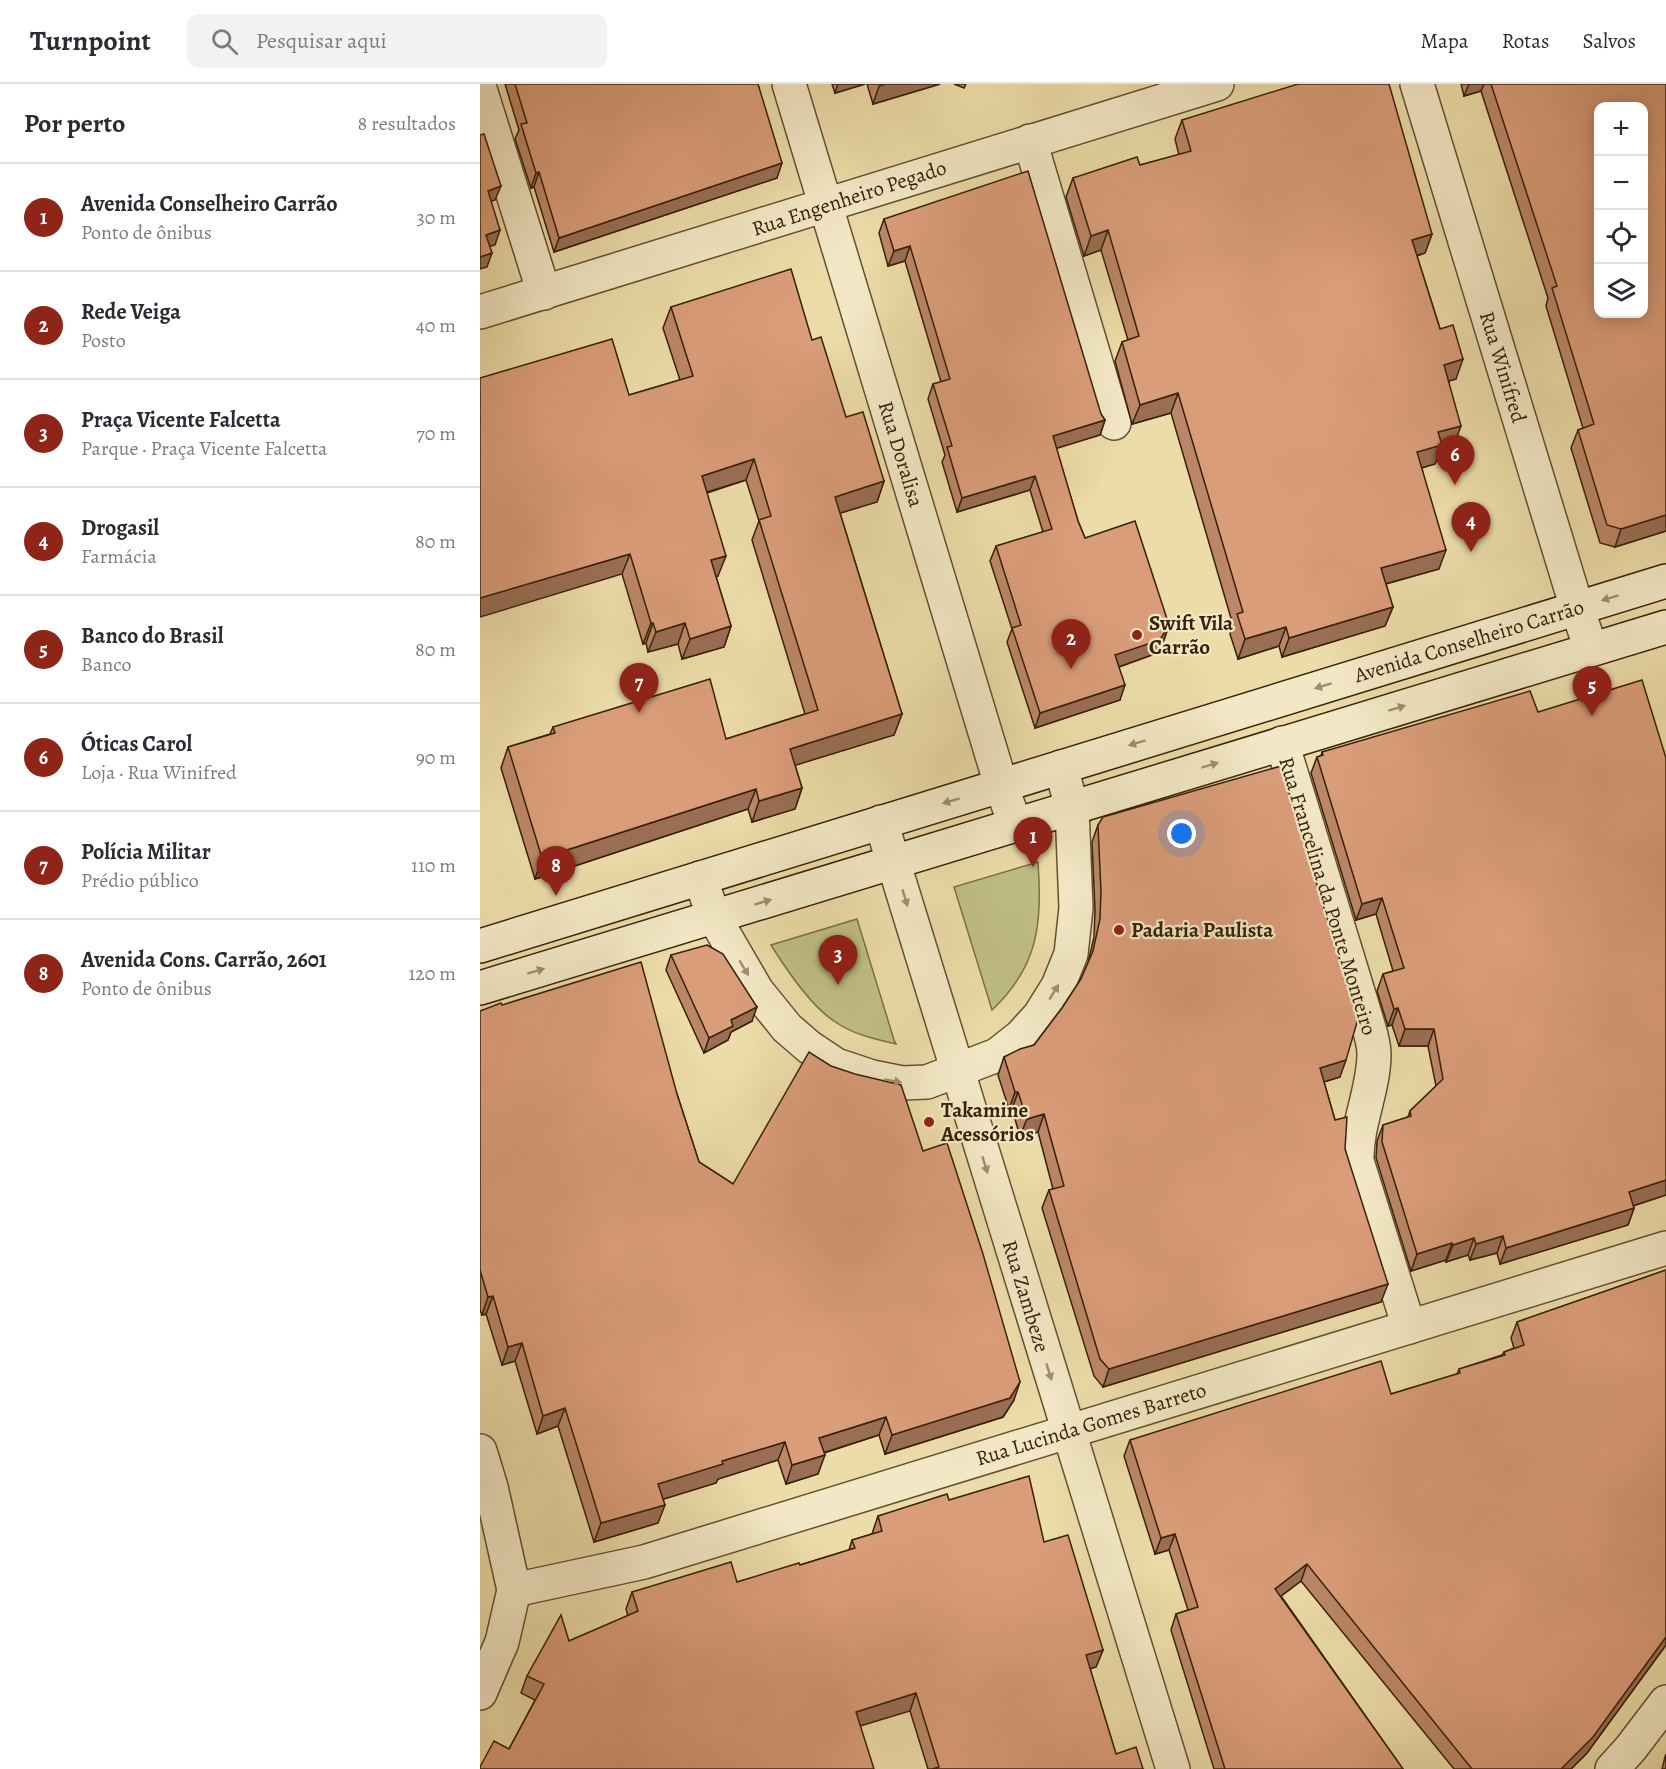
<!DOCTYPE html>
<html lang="pt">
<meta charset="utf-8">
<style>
:root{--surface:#fff;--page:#f2f2f3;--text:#2b2b33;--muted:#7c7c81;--line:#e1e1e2;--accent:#8f2418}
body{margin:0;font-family:Alegreya,serif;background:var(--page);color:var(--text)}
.controls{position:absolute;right:18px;top:18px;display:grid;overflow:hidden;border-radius:12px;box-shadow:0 3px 15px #0003}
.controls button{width:54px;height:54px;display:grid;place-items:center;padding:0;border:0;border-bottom:2px solid var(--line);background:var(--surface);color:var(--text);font:30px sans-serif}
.you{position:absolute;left:702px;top:750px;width:21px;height:21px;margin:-15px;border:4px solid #fff;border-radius:50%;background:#1a73e8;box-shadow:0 0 0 9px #1a73e833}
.badge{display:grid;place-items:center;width:39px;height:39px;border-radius:50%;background:var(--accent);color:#fff;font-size:20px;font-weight:700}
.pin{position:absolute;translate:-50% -50px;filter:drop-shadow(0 2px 3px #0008)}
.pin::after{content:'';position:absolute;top:32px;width:21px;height:18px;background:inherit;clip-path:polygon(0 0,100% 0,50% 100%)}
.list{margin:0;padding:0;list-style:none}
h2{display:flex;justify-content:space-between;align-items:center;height:78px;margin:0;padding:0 24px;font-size:26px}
h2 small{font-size:20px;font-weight:400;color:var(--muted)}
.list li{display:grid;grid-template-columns:39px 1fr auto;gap:18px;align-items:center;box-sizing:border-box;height:108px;padding:0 24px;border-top:2px solid var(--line)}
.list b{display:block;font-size:22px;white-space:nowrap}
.list p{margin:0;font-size:20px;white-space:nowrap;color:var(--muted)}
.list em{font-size:20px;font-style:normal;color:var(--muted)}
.icon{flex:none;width:33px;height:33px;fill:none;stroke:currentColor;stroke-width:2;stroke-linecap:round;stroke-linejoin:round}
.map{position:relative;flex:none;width:1186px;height:1685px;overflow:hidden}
header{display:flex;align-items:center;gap:36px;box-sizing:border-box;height:84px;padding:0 30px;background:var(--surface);border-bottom:2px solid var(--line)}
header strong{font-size:28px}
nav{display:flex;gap:33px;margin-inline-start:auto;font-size:21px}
.search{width:420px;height:54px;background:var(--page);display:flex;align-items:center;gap:15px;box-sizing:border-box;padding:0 21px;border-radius:12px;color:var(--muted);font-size:22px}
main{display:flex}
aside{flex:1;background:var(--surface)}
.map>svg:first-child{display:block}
</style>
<header>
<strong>Turnpoint</strong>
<div class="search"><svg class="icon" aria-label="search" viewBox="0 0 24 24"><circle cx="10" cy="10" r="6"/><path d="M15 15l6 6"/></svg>Pesquisar aqui</div>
<nav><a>Mapa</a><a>Rotas</a><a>Salvos</a></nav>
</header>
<main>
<aside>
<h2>Por perto<small>8 resultados</small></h2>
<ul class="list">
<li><span class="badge">1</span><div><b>Avenida Conselheiro Carrão</b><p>Ponto de ônibus</p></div><em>30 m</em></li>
<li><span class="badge">2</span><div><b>Rede Veiga</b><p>Posto</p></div><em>40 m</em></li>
<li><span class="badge">3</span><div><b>Praça Vicente Falcetta</b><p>Parque · Praça Vicente Falcetta</p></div><em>70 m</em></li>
<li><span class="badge">4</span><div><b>Drogasil</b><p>Farmácia</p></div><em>80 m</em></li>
<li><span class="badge">5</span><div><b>Banco do Brasil</b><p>Banco</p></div><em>80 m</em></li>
<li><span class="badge">6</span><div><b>Óticas Carol</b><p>Loja · Rua Winifred</p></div><em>90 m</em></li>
<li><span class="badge">7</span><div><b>Polícia Militar</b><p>Prédio público</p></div><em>110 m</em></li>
<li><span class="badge">8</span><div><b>Avenida Cons. Carrão, 2601</b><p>Ponto de ônibus</p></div><em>120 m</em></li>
</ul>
</aside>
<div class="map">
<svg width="1186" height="1685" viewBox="0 0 1186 1685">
<rect width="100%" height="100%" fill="#ecdca8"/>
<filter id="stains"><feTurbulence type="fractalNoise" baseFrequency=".00333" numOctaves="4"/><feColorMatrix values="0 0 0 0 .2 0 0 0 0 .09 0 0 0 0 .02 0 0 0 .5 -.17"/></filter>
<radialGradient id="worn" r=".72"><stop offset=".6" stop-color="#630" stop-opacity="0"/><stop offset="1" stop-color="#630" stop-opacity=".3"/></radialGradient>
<g fill="#bfbe83" stroke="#7b7046" stroke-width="1.5">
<path d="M558,778C562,839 559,882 512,926L474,803Z"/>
<path d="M377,835L414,956L416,960C394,955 372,950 354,937C331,922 306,885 291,861Z"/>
</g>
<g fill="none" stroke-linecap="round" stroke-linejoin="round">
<g stroke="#645030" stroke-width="36">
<g id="minor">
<path d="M309,0L521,701L535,740"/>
<path d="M937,0L1097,524L1111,565"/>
<path d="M0,5L64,209"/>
<path d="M550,57L634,339"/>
<path d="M0,228L737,0"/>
<path d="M802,659L887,937C890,947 894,959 894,970C894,1006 876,1040 877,1077L929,1243"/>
<path d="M401,738L693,1685"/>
<path d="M220,794L234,833L277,907L307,944L329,963L356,981L392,993L422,999L447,998L517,971L541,952L560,931L578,902L591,870L596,824L592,724L581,683"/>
<path d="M0,1367L11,1403L34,1506L22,1558L0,1609"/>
<path d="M34,1506L164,1478L1186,1164"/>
<path d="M1132,1685L1151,1664L1186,1618"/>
</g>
</g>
<g stroke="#372108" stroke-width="36">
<g id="secondary">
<path d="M0,862L1186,497"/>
<path d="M0,904L1186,543"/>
</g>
</g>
<use href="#minor" stroke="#f3e8c6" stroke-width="33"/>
<use href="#secondary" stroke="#f3e8c6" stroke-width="33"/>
</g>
<g fill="#bb8768" stroke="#372108" stroke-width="1.5">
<path d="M25,0H278L297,94L74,168L54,103L51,104L35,55L39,46Z"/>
<path d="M352,0H385L355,9Z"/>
<path d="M387,0H460L393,20Z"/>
<path d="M474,0H486L484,4Z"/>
<path d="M981,0H1186V447L1135,463L1120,459L1091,364L1098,346L1103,344L1066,222L1068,214L1001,7L984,12Z"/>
<path d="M702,36L952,150L945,169L937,172L976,295L969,297L974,361L961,365L955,380L942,384L959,485L906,500L913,523L905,542L802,573L799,562L758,575L750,550L753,541L691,329L652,340L635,277L642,258L648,256L621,166L604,172L586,113L593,94L660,81L699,71L695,55Z"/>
<path d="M404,135L621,330L625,336L620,351L576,364L598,437L605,454L689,541L684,556L675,570L639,583L640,616L555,644L527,558L532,545L510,477L516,462L563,448L550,406L477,428L462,378L465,371L448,315L453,300L461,298L425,177L408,182L399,149Z"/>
<path d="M191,223L332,256L366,333L404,397L397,418L360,429L422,630L414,651L315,681L322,704L315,725L272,738L268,725L55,795L21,684L28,663L70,650L73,643L246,655L325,630L272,456L279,437L266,396L227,409L238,492L236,493L251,542L244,563L202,575L198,560L168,568L166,559L163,560L142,490L149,311L200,296L183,244Z"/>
<path d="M1058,628L1186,674V1111L1153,1122L1154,1124L1148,1141L1020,1180L1017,1169L990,1176L988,1171L966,1178V1176L931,1187L896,1074L897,1057L903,1041L928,1033L930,1027L956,1002L948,962H919L912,941L908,942L897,907L903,890L913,887L896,830L876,836L831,689L837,673L841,672L842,668Z"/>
<path d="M618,741L860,993L844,998L855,1036L865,1065L901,1218L623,1303L614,1292L562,1124L569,1106L573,1105L558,1048L540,1052L532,1025H529L518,991L524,973L554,961L582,924L601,895L608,879L614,853L615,826L612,758Z"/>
<path d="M191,871L272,937L251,948L248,956L224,969L186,886Z"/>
<path d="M22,921L197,1010L219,1078L253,1100L443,1067L534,1316L523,1333L405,1370L399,1351L344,1369L338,1390L306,1400L298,1376L238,1395L236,1399L183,1415L178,1439L114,1458L78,1342L57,1350L35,1277L22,1281L6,1230L2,1231L0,1226V927Z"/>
<path d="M1186,1186V1561L1107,1669L1091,1685H974L821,1497L801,1512L923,1685H734L691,1546L696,1530L708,1526L689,1466L675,1470L644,1372L650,1356L911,1310L977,1290L979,1285L1022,1271L1024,1268L1034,1264L1031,1254L1037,1238Z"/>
<path d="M469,1416L564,1458L623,1566L616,1583L610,1585L636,1670L663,1685H448L430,1627L29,1665L55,1616L41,1609L47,1592L89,1557L148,1532L146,1525L152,1508L257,1498L320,1481L369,1466L372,1456L392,1450L398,1432Z"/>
<path d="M1186,1670V1685H1182L1185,1673Z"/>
</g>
<g fill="#996e55" stroke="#372108" stroke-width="1.5">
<path d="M358,0H385L355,9Z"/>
<path d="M406,0H460L393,20L399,2Z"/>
<path d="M989,0H1004L1001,7L984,12Z"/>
<path d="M302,79L297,94L74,168L79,154Z"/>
<path d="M59,88L54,103L51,104L56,89Z"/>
<path d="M21,102L15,116L2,121L8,107Z"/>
<path d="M20,146L15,161L1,165L6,151Z"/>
<path d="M628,146L621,166L604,172L611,152Z"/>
<path d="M952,150L945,169L925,175L932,156Z"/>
<path d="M430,162L425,177L408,182L414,167Z"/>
<path d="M12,169L7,183L0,185V173Z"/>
<path d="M983,275L976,295L957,300L964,281Z"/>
<path d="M698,309L691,329L652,340L660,321Z"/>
<path d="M625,336L620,351L568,367L573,352Z"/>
<path d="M981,342L974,361L961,365L955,380L930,387L937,368L958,348Z"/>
<path d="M274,375L266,396L214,412L222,392Z"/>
<path d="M555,392L550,406L477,428L482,414Z"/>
<path d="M404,397L397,418L347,433L355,413Z"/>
<path d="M1186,431V447L1135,463L1141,445Z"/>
<path d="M966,466L959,485L894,503L901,484Z"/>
<path d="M150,470L142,490L0,533V514Z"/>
<path d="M246,472L238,492L223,497L231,476Z"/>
<path d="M913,523L905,542L802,573L809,554Z"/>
<path d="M171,539H173L166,559L163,560Z"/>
<path d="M205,539L198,560L168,568L176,548Z"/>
<path d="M689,541L684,556L675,570L630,586L635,571Z"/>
<path d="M251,542L244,563L202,575L210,555Z"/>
<path d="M806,543L799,562L758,575L765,555Z"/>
<path d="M645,601L640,616L555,644L560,629Z"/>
<path d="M422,630L414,651L303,685L310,665Z"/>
<path d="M322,704L315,725L272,738L279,717Z"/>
<path d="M276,705L268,725L55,795L62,774Z"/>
<path d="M902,814L896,830L876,836L882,820Z"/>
<path d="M277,923L272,937L251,948L248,956L224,969L229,954L251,936Z"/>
<path d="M918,924L912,941L908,942L914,925Z"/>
<path d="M925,945H954L948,962H919Z"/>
<path d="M866,976L860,993L834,1001L840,984Z"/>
<path d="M535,1008H538L532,1025H529Z"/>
<path d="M564,1030L558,1048L540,1052L547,1035Z"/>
<path d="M1186,1096V1111L1143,1125L1149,1108Z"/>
<path d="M1154,1124L1148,1141L1020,1180L1026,1164Z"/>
<path d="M1023,1152L1017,1169L990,1176L996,1160Z"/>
<path d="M994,1154L988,1171L966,1178L973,1161Z"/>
<path d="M972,1159L966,1176L931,1187L937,1170Z"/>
<path d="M908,1200L901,1218L623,1303L629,1285Z"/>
<path d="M13,1212L6,1230L2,1231L8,1213Z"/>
<path d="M42,1259L35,1277L22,1281L28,1263Z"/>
<path d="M540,1298L534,1316L523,1333L405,1370L412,1351Z"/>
<path d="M85,1324L78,1342L57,1350L63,1332Z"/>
<path d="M406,1333L399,1351L333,1372L339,1354Z"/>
<path d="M305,1358L298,1376L238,1395L236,1399L171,1419L178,1400L242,1377Z"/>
<path d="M345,1371L338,1390L306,1400L312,1381Z"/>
<path d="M185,1421L178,1439L114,1458L121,1439Z"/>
<path d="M695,1450L689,1466L675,1470L681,1454Z"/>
<path d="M827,1480L821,1497L789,1521L795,1505Z"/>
<path d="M1186,1553V1561L1107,1669L1091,1685H1081Z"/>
<path d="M623,1566L616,1583L599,1588L606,1571Z"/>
<path d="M436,1609L430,1627L370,1645L376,1628Z"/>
</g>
<g fill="#da9d79" stroke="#372108" stroke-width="1.5" fill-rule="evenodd">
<path d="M35,0H278L302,79L79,154L59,88L56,89L41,40L47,39Z"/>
<path d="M818,0H909L952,150L932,156L960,245L973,241L983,275L964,281L981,342L958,348L962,361L937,368L966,466L901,484L913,523L809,554L806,543L765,555L757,530L763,528L698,309L660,321L642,258L659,252L628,146L611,152L593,94L657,73L660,81L711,67L702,36Z"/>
<path d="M1011,0H1186V431L1141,445L1127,441L1098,346L1114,340L1072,204L1077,202ZM1119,22H1164V230H1119Z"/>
<path d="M4,50L21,102L8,107L20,146L6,151L12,169L0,173V51Z"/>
<path d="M548,87L621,330L625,336L573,352L598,437L605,454L655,437L689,541L680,556L635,571L645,601L560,629L532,544L541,541L516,462L572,445L555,392L482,414L467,363L472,362L453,300L470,295L430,162L414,167L404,135Z"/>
<path d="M311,185L332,256L341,253L366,333L383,328L404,397L355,413L422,630L310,665L322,704L279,717L276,705L62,774L28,663L75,649L73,643L230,595L246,655L338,626L279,436L291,432L274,375L222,392L246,472L231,476L251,542L210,555L205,539L176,548L173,539H171L150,470L0,514V294L132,255L149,311L213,292L191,223Z"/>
<path d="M1162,596L1186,674V1096L1149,1108L1154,1124L1026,1164L1023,1152L996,1160L994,1154L973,1161L972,1159L937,1170L902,1058L903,1041L931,1032L930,1027L963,995L954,945H925L918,924L914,925L903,890L924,884L902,814L882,820L837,673L843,671L842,668L1050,607L1058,628Z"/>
<path d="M801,682L878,935L866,976L840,984L855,1036L867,1033L865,1065L908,1200L629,1285L620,1275L569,1106L584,1102L564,1030L547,1035L538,1008H535L524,973L540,965L554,961L582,924L601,895L613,867L620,835L621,808L618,741L623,733Z"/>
<path d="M227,861L243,870L277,923L251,936L253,942L229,954L191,871Z"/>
<path d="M161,878L197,1010L219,1078L253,1100L329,968L351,982L375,990L421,1001L443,1067L467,1059L503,1170L540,1298L530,1314L412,1351L406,1333L339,1354L345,1371L312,1381L305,1358L242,1377L243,1380L178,1400L185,1421L121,1439L85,1324L63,1332L42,1259L28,1263L13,1212L8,1213L0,1186V927L21,919L22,921Z"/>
<path d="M1186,1186V1553L1113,1653L1081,1685H992L827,1480L795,1505L923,1685H745L696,1530L718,1523L695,1450L681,1454L650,1356L901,1277L911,1310L980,1289L979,1285L1025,1271L1024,1268L1044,1261L1037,1238Z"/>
<path d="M549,1392L564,1458L588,1451L623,1566L606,1571L636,1670L656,1663L663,1685H452L459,1683L436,1609L376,1628L394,1685H0V1683L14,1657L29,1665L64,1600L47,1592L81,1531L89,1557L158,1527L152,1508L251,1478L257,1498L319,1479L320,1481L375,1464L372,1456L402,1447L398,1432L467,1410L469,1416Z"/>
</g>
<defs><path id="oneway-solid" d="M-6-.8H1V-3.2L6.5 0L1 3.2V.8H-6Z" transform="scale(1.5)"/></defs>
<g fill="#9e8e70">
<use href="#oneway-solid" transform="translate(1130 514) rotate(163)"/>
<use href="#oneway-solid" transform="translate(843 602) rotate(163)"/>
<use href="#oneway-solid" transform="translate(917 624) rotate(-17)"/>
<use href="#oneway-solid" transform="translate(657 659) rotate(163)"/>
<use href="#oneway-solid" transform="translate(730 681) rotate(-17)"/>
<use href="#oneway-solid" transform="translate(471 717) rotate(163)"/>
<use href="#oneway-solid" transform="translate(425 814) rotate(73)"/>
<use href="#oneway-solid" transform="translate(283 818) rotate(-17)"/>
<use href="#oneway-solid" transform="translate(264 884) rotate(59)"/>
<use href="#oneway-solid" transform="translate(56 887) rotate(-17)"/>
<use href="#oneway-solid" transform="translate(574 908) rotate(-59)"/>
<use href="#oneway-solid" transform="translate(413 997) rotate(10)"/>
<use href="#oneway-solid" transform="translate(505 1081) rotate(73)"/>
<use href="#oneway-solid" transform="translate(569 1288) rotate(73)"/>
</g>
<g fill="#8f2418" stroke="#f3e8c6" stroke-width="2">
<circle cx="657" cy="551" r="6"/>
<circle cx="639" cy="846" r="6"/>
<circle cx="449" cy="1038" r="6"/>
</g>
<g text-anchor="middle" stroke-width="4.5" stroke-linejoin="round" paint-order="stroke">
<g font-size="21" fill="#372108" stroke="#f3e8c6">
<text transform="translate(369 114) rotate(-18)" y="7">Rua Engenheiro Pegado</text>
<text transform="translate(1023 283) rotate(73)" y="7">Rua Winifred</text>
<text transform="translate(421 370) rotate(73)" y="7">Rua Doralisa</text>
<text transform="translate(989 557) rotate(-17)" y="7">Avenida Conselheiro Carrão</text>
<text transform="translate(848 812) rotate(73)" y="7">Rua Francelina da Ponte Monteiro</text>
<text transform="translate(546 1212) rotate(73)" y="7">Rua Zambeze</text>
<text transform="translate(611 1340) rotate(-17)" y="7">Rua Lucinda Gomes Barreto</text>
</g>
<g font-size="21" font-weight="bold" fill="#372108" stroke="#f3e8c6" text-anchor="start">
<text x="669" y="546">Swift Vila<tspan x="669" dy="24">Carrão</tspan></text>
<text x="651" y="853">Padaria Paulista</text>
<text x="461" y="1033">Takamine<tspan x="461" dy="24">Acessórios</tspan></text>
</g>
</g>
<rect width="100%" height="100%" filter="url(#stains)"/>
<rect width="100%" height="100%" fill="url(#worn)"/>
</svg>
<div class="controls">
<button>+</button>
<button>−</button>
<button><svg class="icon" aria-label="locate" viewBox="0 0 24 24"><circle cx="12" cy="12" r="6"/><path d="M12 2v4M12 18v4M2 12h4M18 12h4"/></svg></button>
<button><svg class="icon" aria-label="layers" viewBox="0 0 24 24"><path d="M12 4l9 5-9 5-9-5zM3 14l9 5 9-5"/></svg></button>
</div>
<div class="you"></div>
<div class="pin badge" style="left:553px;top:783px">1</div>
<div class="pin badge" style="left:591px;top:585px">2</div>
<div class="pin badge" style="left:358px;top:901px">3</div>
<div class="pin badge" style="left:991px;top:468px">4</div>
<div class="pin badge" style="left:1112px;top:632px">5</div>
<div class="pin badge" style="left:975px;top:401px">6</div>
<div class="pin badge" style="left:159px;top:629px">7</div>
<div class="pin badge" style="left:76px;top:812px">8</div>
</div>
</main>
